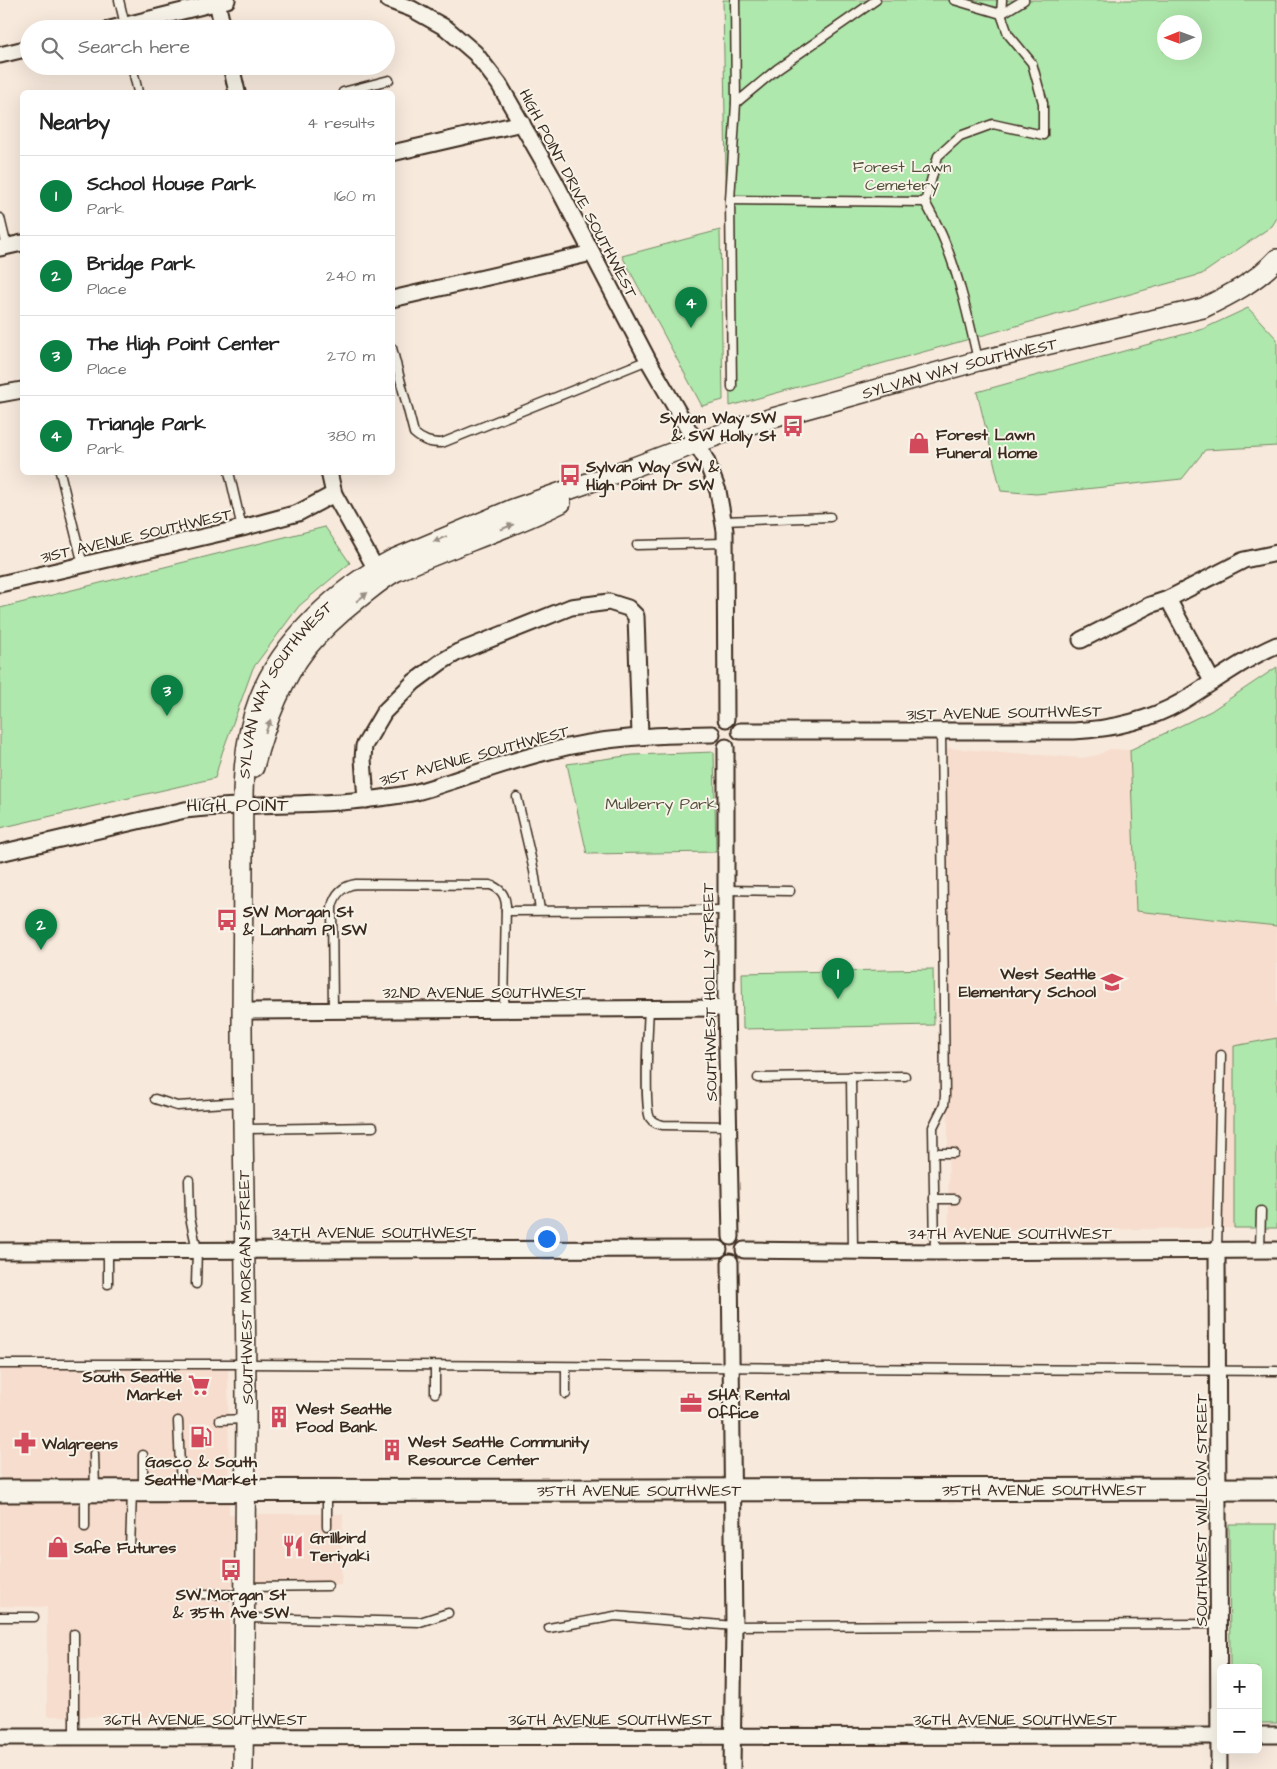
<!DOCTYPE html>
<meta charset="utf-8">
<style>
:root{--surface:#fff;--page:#f6f6f6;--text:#222;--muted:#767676;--line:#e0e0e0;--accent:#0b8043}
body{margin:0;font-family:"Architects Daughter",sans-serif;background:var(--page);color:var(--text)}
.controls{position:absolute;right:15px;bottom:15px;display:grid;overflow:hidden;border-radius:8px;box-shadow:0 5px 20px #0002}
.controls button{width:45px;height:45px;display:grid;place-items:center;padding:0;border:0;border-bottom:1px solid var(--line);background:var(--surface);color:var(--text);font:25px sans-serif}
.compass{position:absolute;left:1157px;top:15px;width:45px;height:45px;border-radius:50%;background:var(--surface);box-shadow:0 5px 20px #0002;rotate:269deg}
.you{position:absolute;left:546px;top:1238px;width:18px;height:18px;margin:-12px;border:4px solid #fff;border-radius:50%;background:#1a73e8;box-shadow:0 0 0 8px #1a73e833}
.badge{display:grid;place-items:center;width:32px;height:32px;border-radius:50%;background:var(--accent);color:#fff;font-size:16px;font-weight:700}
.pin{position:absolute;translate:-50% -41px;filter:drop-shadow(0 1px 2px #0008)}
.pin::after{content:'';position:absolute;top:26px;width:18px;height:15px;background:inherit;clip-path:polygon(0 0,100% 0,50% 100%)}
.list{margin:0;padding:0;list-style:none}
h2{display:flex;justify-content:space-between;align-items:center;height:65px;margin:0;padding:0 20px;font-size:21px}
h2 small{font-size:16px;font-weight:400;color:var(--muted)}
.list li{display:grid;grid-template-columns:32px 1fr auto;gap:15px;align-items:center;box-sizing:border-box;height:80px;padding:0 20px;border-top:1px solid var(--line)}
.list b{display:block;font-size:19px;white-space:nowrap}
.list p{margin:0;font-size:16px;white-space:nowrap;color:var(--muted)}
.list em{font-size:16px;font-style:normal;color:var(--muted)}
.icon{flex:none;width:28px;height:28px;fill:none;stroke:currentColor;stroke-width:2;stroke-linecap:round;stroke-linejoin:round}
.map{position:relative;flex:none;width:1277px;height:1769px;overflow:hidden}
.search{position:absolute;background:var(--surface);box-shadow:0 5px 20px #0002;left:20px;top:20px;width:375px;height:55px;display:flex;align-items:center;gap:12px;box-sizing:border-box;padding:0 18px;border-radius:28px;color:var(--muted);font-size:19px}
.panel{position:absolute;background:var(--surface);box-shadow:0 5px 20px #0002;left:20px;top:90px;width:375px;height:385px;border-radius:8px}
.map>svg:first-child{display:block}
</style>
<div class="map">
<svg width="1277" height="1769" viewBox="0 0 1277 1769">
<rect width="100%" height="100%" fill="#f7e9dc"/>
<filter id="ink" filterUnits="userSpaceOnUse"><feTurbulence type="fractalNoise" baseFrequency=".02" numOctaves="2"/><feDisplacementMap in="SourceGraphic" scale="10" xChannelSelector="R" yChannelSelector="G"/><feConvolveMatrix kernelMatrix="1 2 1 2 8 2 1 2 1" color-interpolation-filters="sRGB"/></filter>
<g filter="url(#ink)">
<g fill="#f7ddcd">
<path d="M944,748L1082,758L1098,755L1110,749L1130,750L1137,911L1277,926V1038L1234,1046V1228L949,1231Z"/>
<path d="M228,1368L229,1514H343L341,1585L230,1586V1718L47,1716V1607L0,1606V1369Z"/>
</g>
<g fill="#afe8ac" stroke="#758965" fill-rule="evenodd">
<path d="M723,0H1277V218L1272,226L1202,274L730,406ZM1164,22H1194V52H1164Z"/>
<path d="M720,230L723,400L702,406L622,256Z"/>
<path d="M1248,308L1277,339V446L1205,450L1182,479L1036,494L1001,491L977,392L1203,329Z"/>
<path d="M325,527L350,563L299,606L253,668L222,753L215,778L0,828V608Z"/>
<path d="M1277,667V926L1136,911L1130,750L1211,711Z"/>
<path d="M714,752L716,852L587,854L567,764L633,755Z"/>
<path d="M933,969L934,1025L743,1029L742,973Z"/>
<path d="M1277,1038V1228H1234V1046Z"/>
<path d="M1229,1524H1277V1723H1258V1668H1230Z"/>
</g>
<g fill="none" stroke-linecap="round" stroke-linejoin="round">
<g stroke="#3b2a1e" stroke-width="11">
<g id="service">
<path d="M119,0L125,25"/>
<path d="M954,0L1001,14L1024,0"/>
<path d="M132,66L138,92"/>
<path d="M343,92L389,80"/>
<path d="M736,103L777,69L876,0"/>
<path d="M730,200L925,202C932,215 939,227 944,240C960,279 969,320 978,360"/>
<path d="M925,202L938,156L960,136L993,124L1043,135V103L1032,63L1008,34L1001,14L1002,0"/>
<path d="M0,218L7,247"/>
<path d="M392,348L414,433C423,441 430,443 442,443L648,360"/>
<path d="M732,387L730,200L736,103L735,0"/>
<path d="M60,472L83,565"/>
<path d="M229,472L242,528"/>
<path d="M724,521L830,517"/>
<path d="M637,545L725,543"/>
<path d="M517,797L534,871L540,910"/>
<path d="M726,890L790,891"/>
<path d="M506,911L726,910"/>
<path d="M649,1008C648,1026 644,1107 650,1118C653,1123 658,1124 663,1125L728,1126"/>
<path d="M333,1010L332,907C335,894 342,886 356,884L490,885C500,888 505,894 506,905L504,1009"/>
<path d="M851,1076L853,1251"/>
<path d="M758,1078L905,1076"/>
<path d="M155,1099L177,1106L243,1102"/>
<path d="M243,1129L373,1127"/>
<path d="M934,1153H954"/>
<path d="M189,1180L190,1217L197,1250L196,1284"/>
<path d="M934,1199H955"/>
<path d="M108,1250V1284"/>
<path d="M1260,1250L1261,1211"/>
<path d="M1217,1251L1221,1055"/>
<path d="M935,1252L933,1127L944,1105L945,1096L941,731"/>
<path d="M0,1364H246L1277,1371"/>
<path d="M435,1393V1366"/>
<path d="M566,1394V1367"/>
<path d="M220,1420L245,1419"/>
<path d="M178,1421L181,1489"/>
<path d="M94,1454L95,1489"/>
<path d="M143,1455V1489"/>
<path d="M327,1491V1526"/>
<path d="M85,1493V1527"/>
<path d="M130,1548L132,1493"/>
<path d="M245,1587L328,1586"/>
<path d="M201,1594L245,1595"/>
<path d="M0,1617H34"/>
<path d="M244,1618L420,1622L448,1613"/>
<path d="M549,1628L615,1616L734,1626L1219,1624"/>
<path d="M74,1634V1737"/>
</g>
</g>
<g stroke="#3b2a1e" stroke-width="19">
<g id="minor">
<path d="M388,0L412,9L446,28L475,53L499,84L554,180L648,360L706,460L718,491L725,531L726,719"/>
<path d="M217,2L223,29"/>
<path d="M110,29L227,0"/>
<path d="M0,55L29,48"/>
<path d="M231,66L237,92"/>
<path d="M392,153L522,123"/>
<path d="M0,248L22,243"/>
<path d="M392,299L592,253"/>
<path d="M0,394L22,390"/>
<path d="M329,472L334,494L381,578"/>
<path d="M0,584L242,528L298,513L334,494"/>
<path d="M1168,599L1212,681"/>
<path d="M1081,640L1150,605L1168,599L1244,560L1277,553"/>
<path d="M740,731H1074C1112,729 1148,721 1181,702C1213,683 1242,660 1277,645"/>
<path d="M726,747V1008L731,1237"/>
<path d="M366,800L363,759L364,746L384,712L414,682L441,662L458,652L571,607L609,602L628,608L636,616L640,736"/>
<path d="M0,853L185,810C261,801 337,808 412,793C426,790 439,785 452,781C485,770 517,759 550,751C604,737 658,735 712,734"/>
<path d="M242,1011L726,1008"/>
<path d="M744,1250L935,1252L1277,1250"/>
<path d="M0,1251L719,1249"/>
<path d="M1217,1251L1219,1769"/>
<path d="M730,1262L734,1626L732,1769"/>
<path d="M1258,1735H1277"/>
<path d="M0,1737L1221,1736"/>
</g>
</g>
<g stroke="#3b2a1e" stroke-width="22">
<g id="tertiary">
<path d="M254,767C264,728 281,681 306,649C321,630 339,614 358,599C370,590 382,579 395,572C449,547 507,530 561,503"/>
<path id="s1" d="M243,1769C244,1652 246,1535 246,1418C246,1288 243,1158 242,1029C242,973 243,918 243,863C243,809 239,750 259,699C281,641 340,587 394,559L513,509L634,467L737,428L978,361L1203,308C1230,295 1257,281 1277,259"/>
</g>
</g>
<g stroke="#3b2a1e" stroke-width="25">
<g id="secondary">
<path id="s2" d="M0,1491L1277,1489"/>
</g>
</g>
<use href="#service" stroke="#f7f3e8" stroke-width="8"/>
<use href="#minor" stroke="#f7f3e8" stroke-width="15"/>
<use href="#tertiary" stroke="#f7f3e8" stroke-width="19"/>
<use href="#secondary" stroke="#f7f3e8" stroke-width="21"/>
</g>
<defs><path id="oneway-solid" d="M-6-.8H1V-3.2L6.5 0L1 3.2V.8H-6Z" transform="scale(1.25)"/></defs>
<g fill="#998e83">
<use href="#oneway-solid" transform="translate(507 527) rotate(-22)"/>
<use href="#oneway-solid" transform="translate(440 539) rotate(158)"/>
<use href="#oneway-solid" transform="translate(362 597) rotate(-38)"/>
<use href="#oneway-solid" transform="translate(268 726) rotate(-69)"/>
</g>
</g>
<defs>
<g id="bus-bare" transform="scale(1.725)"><path d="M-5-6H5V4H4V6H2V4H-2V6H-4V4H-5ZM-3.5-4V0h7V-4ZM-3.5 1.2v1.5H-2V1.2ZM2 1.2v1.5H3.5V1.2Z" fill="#d1495b" stroke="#f7f3e8" stroke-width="2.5" paint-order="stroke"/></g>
<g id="shop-bare" transform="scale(1.725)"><path d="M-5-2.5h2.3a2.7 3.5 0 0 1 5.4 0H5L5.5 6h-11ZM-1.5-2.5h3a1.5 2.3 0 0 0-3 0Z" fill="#d1495b" stroke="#f7f3e8" stroke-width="2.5" paint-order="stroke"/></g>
<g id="school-bare" transform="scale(1.725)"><path d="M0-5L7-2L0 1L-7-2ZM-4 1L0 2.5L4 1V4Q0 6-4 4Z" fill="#d1495b" stroke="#f7f3e8" stroke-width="2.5" paint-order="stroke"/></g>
<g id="supermarket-bare" transform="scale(1.725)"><path d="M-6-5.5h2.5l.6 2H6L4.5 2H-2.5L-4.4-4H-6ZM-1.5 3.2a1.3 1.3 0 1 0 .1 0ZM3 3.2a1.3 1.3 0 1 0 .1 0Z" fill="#d1495b" stroke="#f7f3e8" stroke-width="2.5" paint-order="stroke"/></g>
<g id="office-bare" transform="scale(1.725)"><path d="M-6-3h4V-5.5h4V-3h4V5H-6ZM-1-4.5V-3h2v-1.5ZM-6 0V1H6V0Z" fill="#d1495b" stroke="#f7f3e8" stroke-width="2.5" paint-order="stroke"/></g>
<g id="building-bare" transform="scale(1.725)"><path d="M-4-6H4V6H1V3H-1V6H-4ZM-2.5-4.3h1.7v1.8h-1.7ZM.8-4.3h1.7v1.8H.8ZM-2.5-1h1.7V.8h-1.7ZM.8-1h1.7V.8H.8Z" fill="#d1495b" stroke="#f7f3e8" stroke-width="2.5" paint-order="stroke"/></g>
<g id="fuel-bare" transform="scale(1.725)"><path d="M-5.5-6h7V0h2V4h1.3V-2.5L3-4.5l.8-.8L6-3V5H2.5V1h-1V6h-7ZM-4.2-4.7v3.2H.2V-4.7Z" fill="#d1495b" stroke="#f7f3e8" stroke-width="2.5" paint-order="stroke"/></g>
<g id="pharmacy-bare" transform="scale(1.725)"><path d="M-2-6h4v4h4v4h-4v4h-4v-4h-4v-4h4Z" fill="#d1495b" stroke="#f7f3e8" stroke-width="2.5" paint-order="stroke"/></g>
<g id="restaurant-bare" transform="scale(1.725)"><path d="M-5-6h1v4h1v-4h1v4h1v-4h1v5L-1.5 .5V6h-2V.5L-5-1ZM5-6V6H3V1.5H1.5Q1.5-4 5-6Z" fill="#d1495b" stroke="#f7f3e8" stroke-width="2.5" paint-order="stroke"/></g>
</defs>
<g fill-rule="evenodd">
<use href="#bus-bare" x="793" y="426"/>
<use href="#shop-bare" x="919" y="443"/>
<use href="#bus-bare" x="570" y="475"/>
<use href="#bus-bare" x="227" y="920"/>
<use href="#school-bare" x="1112" y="982"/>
<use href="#supermarket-bare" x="199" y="1385"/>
<use href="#office-bare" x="691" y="1403"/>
<use href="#building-bare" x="279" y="1417"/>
<use href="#fuel-bare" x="201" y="1437"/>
<use href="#pharmacy-bare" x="25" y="1443"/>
<use href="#building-bare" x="392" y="1450"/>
<use href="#restaurant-bare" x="293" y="1546"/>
<use href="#shop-bare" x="58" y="1547"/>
<use href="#bus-bare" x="231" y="1570"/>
</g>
<g text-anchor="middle" stroke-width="4" stroke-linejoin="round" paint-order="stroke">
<g font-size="16" fill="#52503a" stroke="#f7f3e8">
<text x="902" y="172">Forest Lawn<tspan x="902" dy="18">Cemetery</tspan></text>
<text x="661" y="809">Mulberry Park</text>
</g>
<g font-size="16" fill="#3b2a1e" stroke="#f7f3e8">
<text transform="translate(579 193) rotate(62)" y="6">HIGH POINT DRIVE SOUTHWEST</text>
<text dy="6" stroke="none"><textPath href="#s1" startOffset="1868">SYLVAN WAY SOUTHWEST</textPath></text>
<text transform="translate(136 535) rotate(-13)" y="6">31ST AVENUE SOUTHWEST</text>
<text dy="6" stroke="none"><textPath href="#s1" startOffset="1091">SYLVAN WAY SOUTHWEST</textPath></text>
<text transform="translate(1004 712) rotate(-1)" y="6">31ST AVENUE SOUTHWEST</text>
<text transform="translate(474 755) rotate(-15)" y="6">31ST AVENUE SOUTHWEST</text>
<text x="484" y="998">32ND AVENUE SOUTHWEST</text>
<text transform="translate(709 992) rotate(-91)" y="6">SOUTHWEST HOLLY STREET</text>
<text x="374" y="1238">34TH AVENUE SOUTHWEST</text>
<text x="1010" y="1239">34TH AVENUE SOUTHWEST</text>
<text transform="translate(245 1287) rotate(-91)" y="6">SOUTHWEST MORGAN STREET</text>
<text dy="6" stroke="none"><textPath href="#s2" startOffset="1044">35TH AVENUE SOUTHWEST</textPath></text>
<text dy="6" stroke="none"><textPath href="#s2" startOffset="639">35TH AVENUE SOUTHWEST</textPath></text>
<text transform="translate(1201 1510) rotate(-90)" y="6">SOUTHWEST WILLOW STREET</text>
<text x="205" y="1725">36TH AVENUE SOUTHWEST</text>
<text x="610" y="1725">36TH AVENUE SOUTHWEST</text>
<text x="1015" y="1725">36TH AVENUE SOUTHWEST</text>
</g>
<g font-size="16" font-weight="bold" fill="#3b2a1e" stroke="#f7f3e8" text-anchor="start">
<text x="776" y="423" text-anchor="end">Sylvan Way SW<tspan x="776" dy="18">&amp; SW Holly St</tspan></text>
<text x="936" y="440">Forest Lawn<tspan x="936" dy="18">Funeral Home</tspan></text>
<text x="586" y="472">Sylvan Way SW &amp;<tspan x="586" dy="18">High Point Dr SW</tspan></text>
<text x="243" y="917">SW Morgan St<tspan x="243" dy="18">&amp; Lanham Pl SW</tspan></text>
<text x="1096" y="979" text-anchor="end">West Seattle<tspan x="1096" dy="18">Elementary School</tspan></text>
<text x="182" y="1382" text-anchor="end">South Seattle<tspan x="182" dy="18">Market</tspan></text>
<text x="708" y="1400">SHA Rental<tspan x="708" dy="18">Office</tspan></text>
<text x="296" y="1414">West Seattle<tspan x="296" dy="18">Food Bank</tspan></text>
<text x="408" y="1447">West Seattle Community<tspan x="408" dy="18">Resource Center</tspan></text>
<text x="42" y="1449">Walgreens</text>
<text x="201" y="1467" text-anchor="middle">Gasco &amp; South<tspan x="201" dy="18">Seattle Market</tspan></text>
<text x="310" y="1543">Grillbird<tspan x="310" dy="18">Teriyaki</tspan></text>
<text x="74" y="1553">Safe Futures</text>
<text x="231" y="1600" text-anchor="middle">SW Morgan St<tspan x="231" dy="18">&amp; 35th Ave SW</tspan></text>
</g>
<g font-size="18" letter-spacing="1" fill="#3b2a1e" stroke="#f7f3e8">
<text x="238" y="811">HIGH POINT</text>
</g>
</g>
</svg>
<div class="controls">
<button>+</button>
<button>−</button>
</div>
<svg class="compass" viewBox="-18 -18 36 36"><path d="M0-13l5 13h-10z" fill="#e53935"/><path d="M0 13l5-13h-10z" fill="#767676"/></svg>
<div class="you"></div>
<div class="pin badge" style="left:838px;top:999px">1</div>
<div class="pin badge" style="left:41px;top:950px">2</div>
<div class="pin badge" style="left:167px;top:716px">3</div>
<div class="pin badge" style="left:691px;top:328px">4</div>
<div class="search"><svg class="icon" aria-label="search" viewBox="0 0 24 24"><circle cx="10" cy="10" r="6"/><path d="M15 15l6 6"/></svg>Search here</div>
<section class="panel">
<h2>Nearby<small>4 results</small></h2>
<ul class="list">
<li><span class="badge">1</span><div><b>School House Park</b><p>Park</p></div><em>160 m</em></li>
<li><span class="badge">2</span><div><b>Bridge Park</b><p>Place</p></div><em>240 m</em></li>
<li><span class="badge">3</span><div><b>The High Point Center</b><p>Place</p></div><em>270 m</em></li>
<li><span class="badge">4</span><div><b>Triangle Park</b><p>Park</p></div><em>380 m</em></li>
</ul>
</section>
</div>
